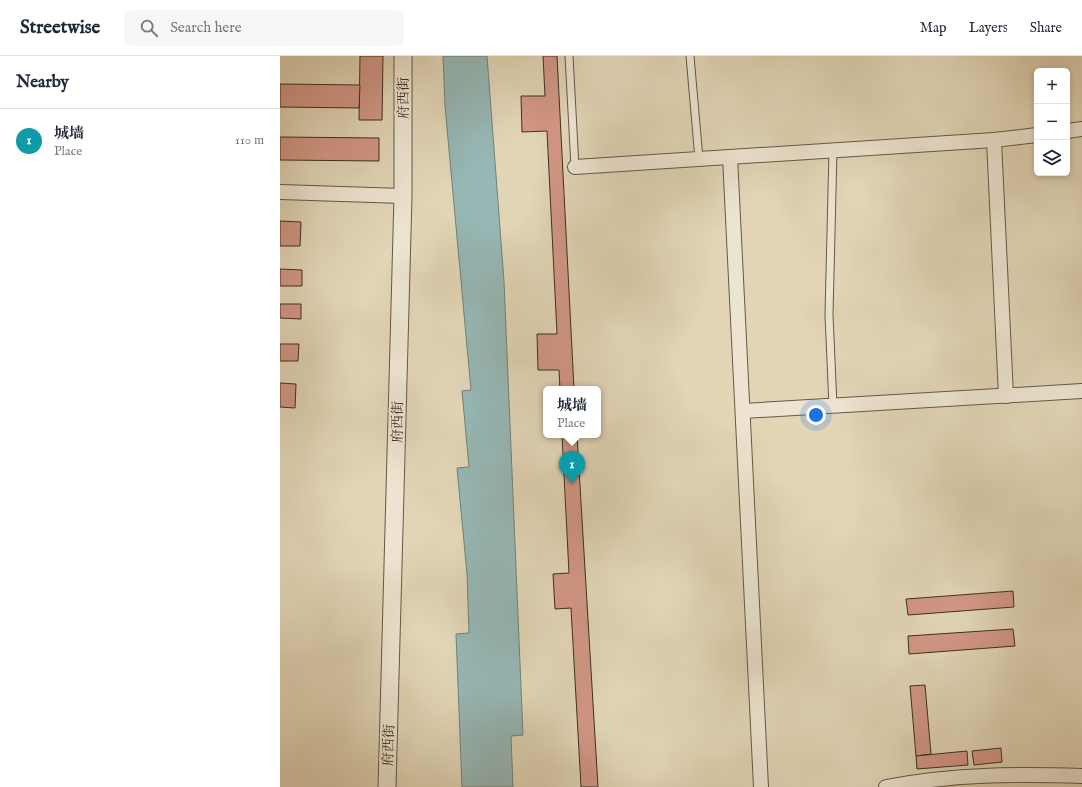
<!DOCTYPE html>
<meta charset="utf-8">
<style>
:root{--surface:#fff;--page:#f6f6f7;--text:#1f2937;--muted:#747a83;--line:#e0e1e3;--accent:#8f2418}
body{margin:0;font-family:"IM FELL English","Noto Serif SC",serif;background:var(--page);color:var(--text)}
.controls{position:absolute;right:12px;top:12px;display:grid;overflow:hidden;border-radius:6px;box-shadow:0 2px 6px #0003}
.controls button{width:36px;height:36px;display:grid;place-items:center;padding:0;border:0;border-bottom:1px solid var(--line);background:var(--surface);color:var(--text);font:20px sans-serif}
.you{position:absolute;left:536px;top:359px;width:14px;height:14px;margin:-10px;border:3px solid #fff;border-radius:50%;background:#1a73e8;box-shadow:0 0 0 6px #1a73e833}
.badge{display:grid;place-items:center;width:26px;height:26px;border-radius:50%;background:var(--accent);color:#fff;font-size:13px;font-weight:700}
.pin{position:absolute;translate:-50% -33px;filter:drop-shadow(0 1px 2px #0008)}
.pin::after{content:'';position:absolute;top:21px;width:14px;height:12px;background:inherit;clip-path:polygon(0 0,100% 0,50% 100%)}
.popup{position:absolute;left:263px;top:330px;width:58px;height:52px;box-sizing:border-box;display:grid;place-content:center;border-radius:6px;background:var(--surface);filter:drop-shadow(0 1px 3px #0005);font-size:13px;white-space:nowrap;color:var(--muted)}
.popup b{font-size:15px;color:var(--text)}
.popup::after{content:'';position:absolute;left:50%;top:100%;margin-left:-8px;border:8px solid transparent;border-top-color:var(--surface)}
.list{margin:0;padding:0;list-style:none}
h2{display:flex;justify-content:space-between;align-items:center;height:52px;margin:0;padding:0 16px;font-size:17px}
h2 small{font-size:13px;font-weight:400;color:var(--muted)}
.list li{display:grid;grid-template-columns:26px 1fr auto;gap:12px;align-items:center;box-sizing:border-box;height:64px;padding:0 16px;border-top:1px solid var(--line)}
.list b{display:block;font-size:15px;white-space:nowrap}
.list p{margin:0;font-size:13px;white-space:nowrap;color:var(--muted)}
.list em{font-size:13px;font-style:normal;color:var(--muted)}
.icon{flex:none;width:22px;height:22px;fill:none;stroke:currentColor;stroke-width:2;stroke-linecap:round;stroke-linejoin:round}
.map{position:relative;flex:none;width:802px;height:731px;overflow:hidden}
header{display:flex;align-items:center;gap:24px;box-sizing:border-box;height:56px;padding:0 20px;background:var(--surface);border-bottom:1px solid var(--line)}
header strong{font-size:19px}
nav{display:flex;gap:22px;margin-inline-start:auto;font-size:14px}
.search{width:280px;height:36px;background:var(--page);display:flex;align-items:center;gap:10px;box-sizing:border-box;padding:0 14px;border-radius:6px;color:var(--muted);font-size:15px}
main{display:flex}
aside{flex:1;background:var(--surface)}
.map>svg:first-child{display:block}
</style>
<header>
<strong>Streetwise</strong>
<div class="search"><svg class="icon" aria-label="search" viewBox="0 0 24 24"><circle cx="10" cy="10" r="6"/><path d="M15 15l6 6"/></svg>Search here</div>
<nav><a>Map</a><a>Layers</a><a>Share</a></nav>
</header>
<main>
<aside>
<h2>Nearby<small></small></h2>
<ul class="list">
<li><span class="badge" style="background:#0f9aa8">1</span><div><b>城墙</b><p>Place</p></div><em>110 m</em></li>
</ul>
</aside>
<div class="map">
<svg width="802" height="731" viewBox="0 0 802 731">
<rect width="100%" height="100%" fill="#e1d5b6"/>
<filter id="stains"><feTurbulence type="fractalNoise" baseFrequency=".005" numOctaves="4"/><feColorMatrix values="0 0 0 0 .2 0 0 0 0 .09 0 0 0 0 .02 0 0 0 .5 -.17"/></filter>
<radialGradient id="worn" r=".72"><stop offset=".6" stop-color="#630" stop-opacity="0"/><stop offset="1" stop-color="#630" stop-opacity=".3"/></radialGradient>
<path fill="#96b7b5" stroke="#71817b" d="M163,0H207L224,225L243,679L231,680L233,731H182L176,578L189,577L187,518L177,412L189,411L182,335L191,334L165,50Z"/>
<g fill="#d29785" stroke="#3a3023">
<path d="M80,0H103L102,64H79Z"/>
<path d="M263,0H277L294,333H280L279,314H258L257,278H277L267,75L242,76L241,40H265Z"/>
<path d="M0,28L80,29L79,52L0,51Z"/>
<path d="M0,81L99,82V105L0,104Z"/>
<path d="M0,165L21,166L20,190H0Z"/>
<path d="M0,213L22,214V230H0Z"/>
<path d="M0,248H21V263L0,262Z"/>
<path d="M0,288H19L18,305H0Z"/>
<path d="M0,327L16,328L15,352L0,351Z"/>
<path d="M282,379H297L318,731H301L291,552L275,553L273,518L289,517Z"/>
<path d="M733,535L734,551L628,559L626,543Z"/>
<path d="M733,573L735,590L629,598L628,580Z"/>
<path d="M645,629L651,698L636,700L630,630Z"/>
<path d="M721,692L722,706L694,709L692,695Z"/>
<path d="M687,695L688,709L637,713L636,700Z"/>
</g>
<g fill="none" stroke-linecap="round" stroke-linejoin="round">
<g stroke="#645948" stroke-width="9">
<g id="service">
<path d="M289,0L295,111"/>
<path d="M410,0L419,103"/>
<path d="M553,350L549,259L553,94"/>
</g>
</g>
<g stroke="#645948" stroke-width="16">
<g id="minor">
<path d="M787,75L802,73"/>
<path d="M714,84L726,340"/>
<path d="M450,101L481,731"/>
<path d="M295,111L714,84L757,79"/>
<path d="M0,136L123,140"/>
<path d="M463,355L802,335"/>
<path d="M606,731C672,718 736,718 802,720"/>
</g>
</g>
<g stroke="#645948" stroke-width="19">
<path id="tertiary" d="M107,731L123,140V0"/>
</g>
<use href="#service" stroke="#ece4d0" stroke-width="7"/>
<use href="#minor" stroke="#ece4d0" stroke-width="14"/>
<use href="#tertiary" stroke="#ece4d0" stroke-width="17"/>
</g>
<g text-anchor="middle" stroke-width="4" stroke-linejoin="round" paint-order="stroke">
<g font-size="14" fill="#3a3023" stroke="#ece4d0">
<text transform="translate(123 42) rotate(-90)" y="5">府西街</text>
<text transform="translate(117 366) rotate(-89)" y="5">府西街</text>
<text transform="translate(108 689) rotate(-88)" y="5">府西街</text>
</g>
</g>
<rect width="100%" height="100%" filter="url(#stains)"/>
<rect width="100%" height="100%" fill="url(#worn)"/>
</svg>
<div class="controls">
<button>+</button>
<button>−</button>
<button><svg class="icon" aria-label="layers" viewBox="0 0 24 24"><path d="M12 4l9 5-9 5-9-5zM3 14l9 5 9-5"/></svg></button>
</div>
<div class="you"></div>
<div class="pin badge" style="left:292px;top:428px;background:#0f9aa8">1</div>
<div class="popup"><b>城墙</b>Place</div>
</div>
</main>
